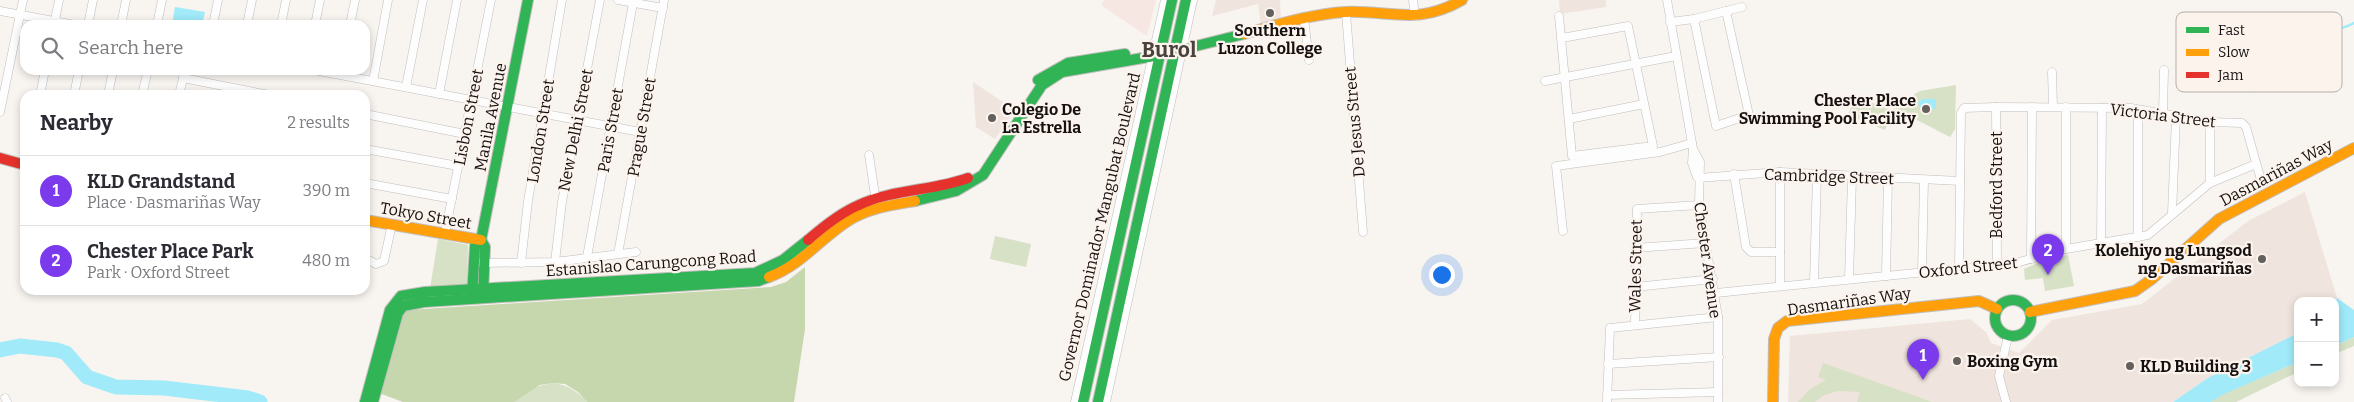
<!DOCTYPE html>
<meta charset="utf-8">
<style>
:root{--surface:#fff;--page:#f2f2f3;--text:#2b2b33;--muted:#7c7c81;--line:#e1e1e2;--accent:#7c3aed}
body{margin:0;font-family:Bitter,serif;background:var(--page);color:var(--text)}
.controls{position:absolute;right:15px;bottom:15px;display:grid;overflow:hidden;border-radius:10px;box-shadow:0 2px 8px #0003}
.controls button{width:45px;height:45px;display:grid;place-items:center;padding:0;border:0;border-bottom:1px solid var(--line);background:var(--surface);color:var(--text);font:25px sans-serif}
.you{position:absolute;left:1441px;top:274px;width:18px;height:18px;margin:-12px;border:4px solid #fff;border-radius:50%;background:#1a73e8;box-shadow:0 0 0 8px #1a73e833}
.badge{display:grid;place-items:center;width:32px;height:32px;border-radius:50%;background:var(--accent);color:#fff;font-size:16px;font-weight:700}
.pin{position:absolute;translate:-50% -41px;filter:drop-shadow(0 1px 2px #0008)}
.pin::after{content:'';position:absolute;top:26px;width:18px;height:15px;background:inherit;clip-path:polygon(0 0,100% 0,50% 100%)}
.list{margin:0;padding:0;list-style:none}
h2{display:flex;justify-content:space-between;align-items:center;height:65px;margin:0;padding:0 20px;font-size:21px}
h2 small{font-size:16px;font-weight:400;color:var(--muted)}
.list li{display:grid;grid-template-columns:32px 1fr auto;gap:15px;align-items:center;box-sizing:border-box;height:70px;padding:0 20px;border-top:1px solid var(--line)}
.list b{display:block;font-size:19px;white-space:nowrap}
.list p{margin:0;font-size:16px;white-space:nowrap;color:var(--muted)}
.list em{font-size:16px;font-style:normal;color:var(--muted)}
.icon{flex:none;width:28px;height:28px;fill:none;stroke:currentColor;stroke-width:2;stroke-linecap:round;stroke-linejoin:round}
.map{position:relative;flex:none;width:2354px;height:402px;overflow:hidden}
.search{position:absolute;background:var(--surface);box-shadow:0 2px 8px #0003;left:20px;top:20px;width:350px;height:55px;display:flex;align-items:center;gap:12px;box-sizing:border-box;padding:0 18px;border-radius:15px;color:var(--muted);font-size:19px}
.panel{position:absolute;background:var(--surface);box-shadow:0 2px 8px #0003;left:20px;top:90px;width:350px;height:205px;border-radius:15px}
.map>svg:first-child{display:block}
</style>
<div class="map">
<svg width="2354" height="402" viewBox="0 0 2354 402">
<rect width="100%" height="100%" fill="#f8f4f0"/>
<g fill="#f0e4de">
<path d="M1216,0H1280L1281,21L1261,26L1258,4L1212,16Z"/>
<path d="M1559,0H1606V7L1560,14Z"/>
<path d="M973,82L1015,110L995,139L976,127Z"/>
<path d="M2305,192L2337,298L2335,302L2298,301V333L2208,378L2173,402H1788L1790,336L1970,319L1986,332L1991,343L2019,353L2052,320L2142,304L2248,221Z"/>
</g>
<path fill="#f6e7e3" d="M1104,0H1156L1147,36L1101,5Z"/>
<g fill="#d6e1c6">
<path d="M1956,85L1955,129L1950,137L1892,107L1920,91Z"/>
<path d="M1856,96L1893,111L1885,130L1848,115Z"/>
<path d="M995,236L1031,244L1026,267L990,259Z"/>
<path d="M438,239L468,245L467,287L430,289Z"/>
<path d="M2068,255L2074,286L2045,291L2043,278L2025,280L2024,269L2044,260Z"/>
<path d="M2354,337V346L2335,354V346Z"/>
<path d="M2298,362V372L2236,402H2211L2221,395Z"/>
<path d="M1823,363L1932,402H1857L1860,392L1838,391L1824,395L1815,402H1798L1810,389L1826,380L1818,377Z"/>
<path d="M553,383C568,385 577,391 587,402H514C524,391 539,385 553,383Z"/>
</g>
<path fill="#c6d7ae" d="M805,267V329L794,402H587L578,392L565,384L553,383L540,385L514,402H403L379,393L401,315L408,310L771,287L786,282Z"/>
<g fill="#a0eafa">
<path d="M175,7L205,12L202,25H172Z"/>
<path d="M1922,99H1936V109L1920,108L1918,103Z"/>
<path d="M2337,298L2354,310V337L2335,346V303Z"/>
<path d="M2298,333V362L2222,395L2211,402H2173L2208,378Z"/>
</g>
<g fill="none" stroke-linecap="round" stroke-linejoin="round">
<path stroke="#a0eafa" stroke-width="2.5" d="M2254,91V62L2266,34C2294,36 2328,36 2354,23"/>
<path stroke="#a0eafa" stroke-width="15" d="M0,350L20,346L57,350L66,353L87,377L116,387L164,388L248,398L260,402"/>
<g stroke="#c1bebb" stroke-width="9">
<g id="street">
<path d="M618,0L663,8"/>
<path d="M1413,0L1415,16"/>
<path d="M1667,0L1693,149L1692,163L1697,177"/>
<path d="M0,11L75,25"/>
<path d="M1346,12L1363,232"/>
<path d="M1559,16L1572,156L1653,146L1628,26L1562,38"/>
<path d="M1304,18L1309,60"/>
<path d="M1694,19L1716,126L1749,115L1726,11"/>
<path d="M1670,22L1694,19L1742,7"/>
<path d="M54,25L59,0"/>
<path d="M88,25L93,0"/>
<path d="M121,25L126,0"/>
<path d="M157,25L162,0"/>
<path d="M213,25L218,0"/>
<path d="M247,25L252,0"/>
<path d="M281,25L286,0"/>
<path d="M315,25L320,0"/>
<path d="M350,25L355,0"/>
<path d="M314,70L640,132"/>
<path d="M2052,72L2053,107"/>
<path d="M183,78L269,95"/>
<path d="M373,81L388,0"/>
<path d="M1545,81L1676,56"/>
<path d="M406,87L423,0"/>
<path d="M439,94L457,0"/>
<path d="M40,95L45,70"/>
<path d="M74,95L79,70"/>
<path d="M108,95L113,70"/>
<path d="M142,95L148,70"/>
<path d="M179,95L185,70"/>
<path d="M1996,107L1997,264"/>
<path d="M0,112L23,0"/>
<path d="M365,114L465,134"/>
<path d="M2163,114L2164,70"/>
<path d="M1569,119L1644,104"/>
<path d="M365,149L458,166"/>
<path d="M1693,149L1700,162L1699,205L1718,317V402"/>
<path d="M869,155L876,202"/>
<path d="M1734,174L1746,247L1751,252H1780"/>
<path d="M1698,178L1780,172L1960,181"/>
<path d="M365,183L452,199"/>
<path d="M2210,183V122"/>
<path d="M2172,213L2176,117"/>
<path d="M1563,231L1556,166L1660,152L1692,143"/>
<path d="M445,233L491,0"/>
<path d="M2138,237V111"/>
<path d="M2101,244L2102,108"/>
<path d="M1635,248L1705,243"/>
<path d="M2066,249V107"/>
<path d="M618,254L664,0"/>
<path d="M587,257L633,3"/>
<path d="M365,258L376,264L384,261L392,224"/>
<path d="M2031,259L2032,107"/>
<path d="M555,262L562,202L600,0"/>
<path d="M480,263L555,262L636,252"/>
<path d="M521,263L528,201L562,0"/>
<path d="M1959,268L1961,113L1964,108L1996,107L2131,108L2210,122L2242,123L2246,127L2261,180"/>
<path d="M1922,272L1924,180"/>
<path d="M1886,276L1888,179"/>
<path d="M1849,279L1852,178"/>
<path d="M1814,282L1817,175"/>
<path d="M1780,286V172"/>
<path d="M1635,287L1713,279"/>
<path d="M1716,293L2016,263L2066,249L2148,235L2210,183L2256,164"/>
<path d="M1635,325L1637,209L1699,205"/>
<path d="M1608,364L1719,357"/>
<path d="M1607,395L1718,392"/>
<path d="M5,398L7,402"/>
<path d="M1075,402L1165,0"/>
<path d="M1106,402L1193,0"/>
<path d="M1607,402L1610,328L1718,317"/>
<path d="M2006,402L1999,376L2008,336"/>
</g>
</g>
<g stroke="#c1bebb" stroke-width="12">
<g id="fast">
<path d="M1038,80L1068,63L1125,54"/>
<path d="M915,201L956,191L983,175L1042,85L1062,72L1160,55L1244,34"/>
<path d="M481,240L485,247L483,296"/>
<path d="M472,296L475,246L481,240L528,0"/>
<circle cx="2013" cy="318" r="18"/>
<path d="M365,402L390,310L401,296L425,292L755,273L783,260L808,240"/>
<path d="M373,402L398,313L403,306L424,302L758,281L769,277"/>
<path d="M1083,402L1172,0"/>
<path d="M1098,402L1186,0"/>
</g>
</g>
<g stroke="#c1bebb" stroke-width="12">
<g id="slow">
<path d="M1244,34C1277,25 1311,14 1345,12C1391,10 1417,26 1462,0"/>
<path d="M365,220L481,240"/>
<path d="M769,277C800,266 821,238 848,221C868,208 892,205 915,201"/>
<path d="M2030,312L2135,291L2152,279L2219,219L2354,148"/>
<path d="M1773,402L1774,339L1778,328L1787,321L1979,301L1997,309"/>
</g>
</g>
<g stroke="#c1bebb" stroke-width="12">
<g id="jam">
<path d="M0,158L25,165"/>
<path d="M808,240C824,226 840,213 859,205C893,189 933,191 968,178"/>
</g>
</g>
<use href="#street" stroke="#fefdfd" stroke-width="8"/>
<use href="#fast" stroke="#30b455" stroke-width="10"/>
<use href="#slow" stroke="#ff9f0a" stroke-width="10"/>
<use href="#jam" stroke="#e5322d" stroke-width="10"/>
</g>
<g fill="#64605e" stroke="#fcf3ed" stroke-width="2">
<circle cx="1270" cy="13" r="5"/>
<circle cx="1926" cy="109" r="5"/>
<circle cx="992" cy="118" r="5"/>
<circle cx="2262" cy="259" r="5"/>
<circle cx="1957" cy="361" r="5"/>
<circle cx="2130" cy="366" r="5"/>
</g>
<g text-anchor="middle" stroke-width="4.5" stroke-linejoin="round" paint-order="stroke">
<g font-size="16" font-weight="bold" fill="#151110" stroke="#fcf3ed" text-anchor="start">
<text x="1270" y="36" text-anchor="middle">Southern<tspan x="1270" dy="18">Luzon College</tspan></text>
<text x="1916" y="106" text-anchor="end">Chester Place<tspan x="1916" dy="18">Swimming Pool Facility</tspan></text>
<text x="1002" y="115">Colegio De<tspan x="1002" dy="18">La Estrella</tspan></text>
<text x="2252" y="256" text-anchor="end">Kolehiyo ng Lungsod<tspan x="2252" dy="18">ng Dasmariñas</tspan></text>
<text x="1967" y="367">Boxing Gym</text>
<text x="2140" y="372">KLD Building 3</text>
</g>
<g font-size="16" fill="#151110" stroke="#fcf3ed">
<text transform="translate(2163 115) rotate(7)" y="6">Victoria Street</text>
<text transform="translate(468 117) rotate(-79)" y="6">Lisbon Street</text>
<text transform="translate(490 117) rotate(-79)" y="6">Manila Avenue</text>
<text transform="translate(1354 122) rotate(-95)" y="6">De Jesus Street</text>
<text transform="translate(641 127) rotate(-80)" y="6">Prague Street</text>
<text transform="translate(575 130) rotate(-79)" y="6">New Delhi Street</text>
<text transform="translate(610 130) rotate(-80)" y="6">Paris Street</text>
<text transform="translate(540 131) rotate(-81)" y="6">London Street</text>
<text transform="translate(2276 172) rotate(-28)" y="6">Dasmariñas Way</text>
<text transform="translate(1829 176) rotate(2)" y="6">Cambridge Street</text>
<text transform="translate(1996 185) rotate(-90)" y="6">Bedford Street</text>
<text transform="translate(426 215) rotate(10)" y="6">Tokyo Street</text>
<text transform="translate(1099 227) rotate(-77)" y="6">Governor Dominador Mangubat Boulevard</text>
<text transform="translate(1708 260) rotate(82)" y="6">Chester Avenue</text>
<text transform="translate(651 263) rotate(-4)" y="6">Estanislao Carungcong Road</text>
<text transform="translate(1635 266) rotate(-89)" y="6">Wales Street</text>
<text transform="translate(1968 267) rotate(-6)" y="6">Oxford Street</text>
<text transform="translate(1849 301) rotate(-8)" y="6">Dasmariñas Way</text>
</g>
<g font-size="21" font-weight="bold" fill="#48413c" stroke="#fcf3ed">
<text x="1169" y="57">Burol</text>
</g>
</g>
<rect x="2176" y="12" width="166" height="80" rx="8" fill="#fcf3ed" stroke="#b7afab" stroke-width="1"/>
<rect x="2186" y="27" width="23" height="6" fill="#30b455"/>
<rect x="2186" y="49" width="23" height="7" fill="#ff9f0a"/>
<rect x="2186" y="72" width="23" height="6" fill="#e5322d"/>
<g font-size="14" fill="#151110">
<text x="2218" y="35">Fast</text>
<text x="2218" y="57">Slow</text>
<text x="2218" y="80">Jam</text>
</g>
</svg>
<div class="controls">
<button>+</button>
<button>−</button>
</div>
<div class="you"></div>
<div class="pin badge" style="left:1923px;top:380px">1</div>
<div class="pin badge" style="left:2048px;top:275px">2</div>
<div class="search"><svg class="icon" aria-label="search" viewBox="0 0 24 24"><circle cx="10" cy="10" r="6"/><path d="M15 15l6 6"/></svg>Search here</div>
<section class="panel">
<h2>Nearby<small>2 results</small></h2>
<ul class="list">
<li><span class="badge">1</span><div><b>KLD Grandstand</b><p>Place · Dasmariñas Way</p></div><em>390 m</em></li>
<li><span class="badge">2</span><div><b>Chester Place Park</b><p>Park · Oxford Street</p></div><em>480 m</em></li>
</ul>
</section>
</div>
